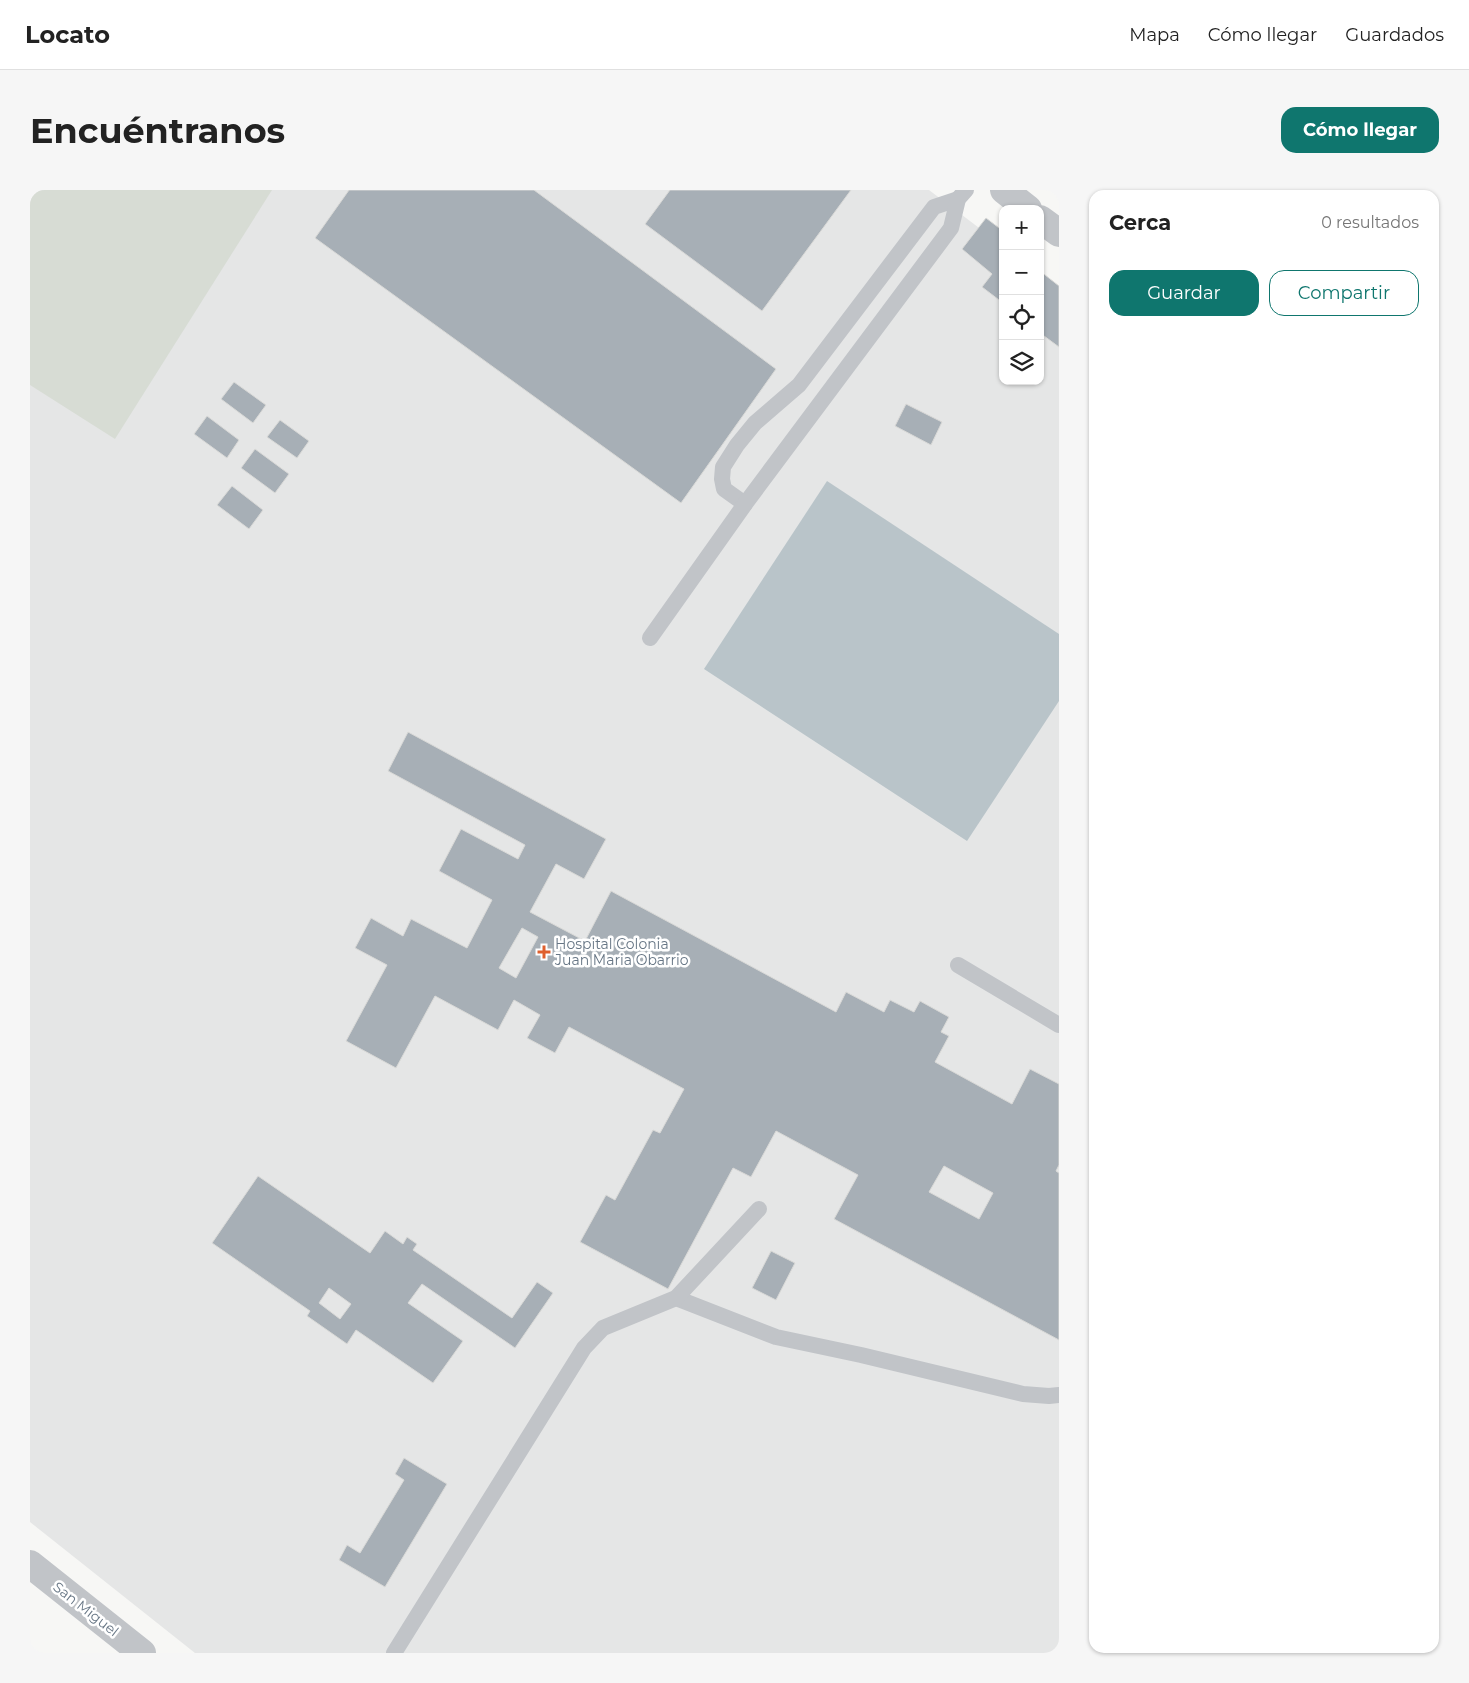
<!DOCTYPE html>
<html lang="es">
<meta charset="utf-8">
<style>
:root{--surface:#fff;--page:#f6f6f6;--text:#222;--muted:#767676;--line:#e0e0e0;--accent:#0f766e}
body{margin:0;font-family:Montserrat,sans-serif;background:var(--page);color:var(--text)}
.controls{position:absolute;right:15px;top:15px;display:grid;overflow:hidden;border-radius:10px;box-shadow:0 1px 4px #0004}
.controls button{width:45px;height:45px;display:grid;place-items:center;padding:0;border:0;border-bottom:1px solid var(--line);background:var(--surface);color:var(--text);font:25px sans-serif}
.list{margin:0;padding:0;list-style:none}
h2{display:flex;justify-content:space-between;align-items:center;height:65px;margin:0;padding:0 20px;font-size:21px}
h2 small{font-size:16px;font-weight:400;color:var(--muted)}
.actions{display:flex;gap:10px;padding:15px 20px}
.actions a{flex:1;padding:11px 0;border:1px solid var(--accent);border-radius:15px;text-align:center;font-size:18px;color:var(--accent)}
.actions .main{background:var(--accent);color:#fff}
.icon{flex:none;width:28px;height:28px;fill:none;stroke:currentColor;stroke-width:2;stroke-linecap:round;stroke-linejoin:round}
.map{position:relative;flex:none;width:1029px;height:1463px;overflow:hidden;border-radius:15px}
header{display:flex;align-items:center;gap:30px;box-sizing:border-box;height:70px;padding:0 25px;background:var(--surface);border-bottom:1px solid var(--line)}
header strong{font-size:24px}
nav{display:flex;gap:28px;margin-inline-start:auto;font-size:18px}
.intro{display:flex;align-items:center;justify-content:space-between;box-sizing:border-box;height:120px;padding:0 30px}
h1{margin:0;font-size:35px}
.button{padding:12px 22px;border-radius:15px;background:var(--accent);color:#fff;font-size:18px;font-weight:700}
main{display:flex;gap:30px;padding:0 30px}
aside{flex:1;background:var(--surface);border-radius:15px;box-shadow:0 1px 4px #0004}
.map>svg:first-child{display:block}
</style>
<header>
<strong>Locato</strong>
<nav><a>Mapa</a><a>Cómo llegar</a><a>Guardados</a></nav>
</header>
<div class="intro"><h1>Encuéntranos</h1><a class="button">Cómo llegar</a></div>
<main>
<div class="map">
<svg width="1029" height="1463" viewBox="0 0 1029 1463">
<rect width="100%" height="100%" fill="#f7f7f5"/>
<path fill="#e5e6e6" d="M0,0H899L973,56V191H1010V85L1029,99V1463H165L0,1332Z"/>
<path fill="#d7dcd4" d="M0,0H242L85,249L0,195Z"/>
<path fill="#b9c4c9" d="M797,291L1029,444V511L937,651L674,479Z"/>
<g fill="#a7afb6" stroke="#d9d9d7" fill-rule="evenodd">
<path d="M319,0H504L746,179L651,313L285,48Z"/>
<path d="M640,0H821L732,121L615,34Z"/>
<path d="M956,28L973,41V113L952,97L962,84L932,59Z"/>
<path d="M1010,81L1029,96V157L1010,143Z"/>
<path d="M204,192L236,215L223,233L191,209Z"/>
<path d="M876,214L912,232L901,255L865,236Z"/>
<path d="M177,226L209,250L197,268L164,244Z"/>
<path d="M250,230L279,251L267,268L237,247Z"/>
<path d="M225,259L259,284L245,303L211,278Z"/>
<path d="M202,296L233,320L219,339L187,315Z"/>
<path d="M378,542L576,649L554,689L526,674L500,722L555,751L581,701L806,822L816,802L854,822L860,810L884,822L890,811L919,827L911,842L919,846L905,872L982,914L1000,879L1029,894V975L1026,981L1029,983V1150L804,1029L828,985L746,941L721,987L703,978L638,1099L550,1052L576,1005L585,1010L623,940L630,943L654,899L539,837L525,863L497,848L510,825L484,810L468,840L405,806L366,878L316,851L357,775L325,758L341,728L373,746L381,729L437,758L462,710L409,681L431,639L488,669L495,655L358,581ZM492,738L508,747L486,788L469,778ZM914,976L963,1003L949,1029L899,1002Z"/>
<path d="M228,986L340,1063L355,1041L373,1054L377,1047L387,1054L383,1060L482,1128L507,1092L523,1103L485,1158L392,1094L378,1113L433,1151L403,1193L326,1140L317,1154L277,1126L280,1121L182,1053ZM299,1098L321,1114L310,1129L289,1113Z"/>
<path d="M741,1061L765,1073L746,1110L722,1098Z"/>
<path d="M374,1268L417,1294L355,1397L309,1370L317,1355L330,1363L374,1290L365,1284Z"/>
</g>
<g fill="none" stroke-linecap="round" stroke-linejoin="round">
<g stroke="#c1c4c8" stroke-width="16">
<path d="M715,314L694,299L692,289L693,277L707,255L725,233L769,195L904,17L928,9"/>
<path d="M620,448L715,314L921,38L928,9L936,0"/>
<path d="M928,775L1029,835"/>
<path d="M646,1108L746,1147L831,1165L993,1204L1019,1206L1029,1205"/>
<path d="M364,1463L554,1158L573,1138L646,1108L729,1019"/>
</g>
<g stroke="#c1c4c8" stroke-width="28">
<path d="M974,0L998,19"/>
<path d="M1010,29L1029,43"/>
<path d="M0,1374L112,1463"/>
</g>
</g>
<path fill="#df5f2d" stroke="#fff" stroke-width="2" d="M511.5 754.5h5v5h5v5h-5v5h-5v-5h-5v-5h5z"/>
<g text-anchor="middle" stroke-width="5" stroke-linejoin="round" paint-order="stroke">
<g font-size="14" fill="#677685" stroke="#fff" text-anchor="start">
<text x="525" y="759">Hospital Colonia<tspan x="525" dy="16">Juan Maria Obarrio</tspan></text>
</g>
<g font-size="14" fill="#677685" stroke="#fff">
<text transform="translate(56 1419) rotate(38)" y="5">San Miguel</text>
</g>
</g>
</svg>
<div class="controls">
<button>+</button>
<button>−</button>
<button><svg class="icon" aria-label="locate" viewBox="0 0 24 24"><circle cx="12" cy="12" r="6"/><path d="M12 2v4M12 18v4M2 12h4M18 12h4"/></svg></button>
<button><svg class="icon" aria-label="layers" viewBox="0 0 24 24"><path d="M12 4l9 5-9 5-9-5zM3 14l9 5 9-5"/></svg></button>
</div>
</div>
<aside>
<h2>Cerca<small>0 resultados</small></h2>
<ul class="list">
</ul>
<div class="actions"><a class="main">Guardar</a><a>Compartir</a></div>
</aside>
</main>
